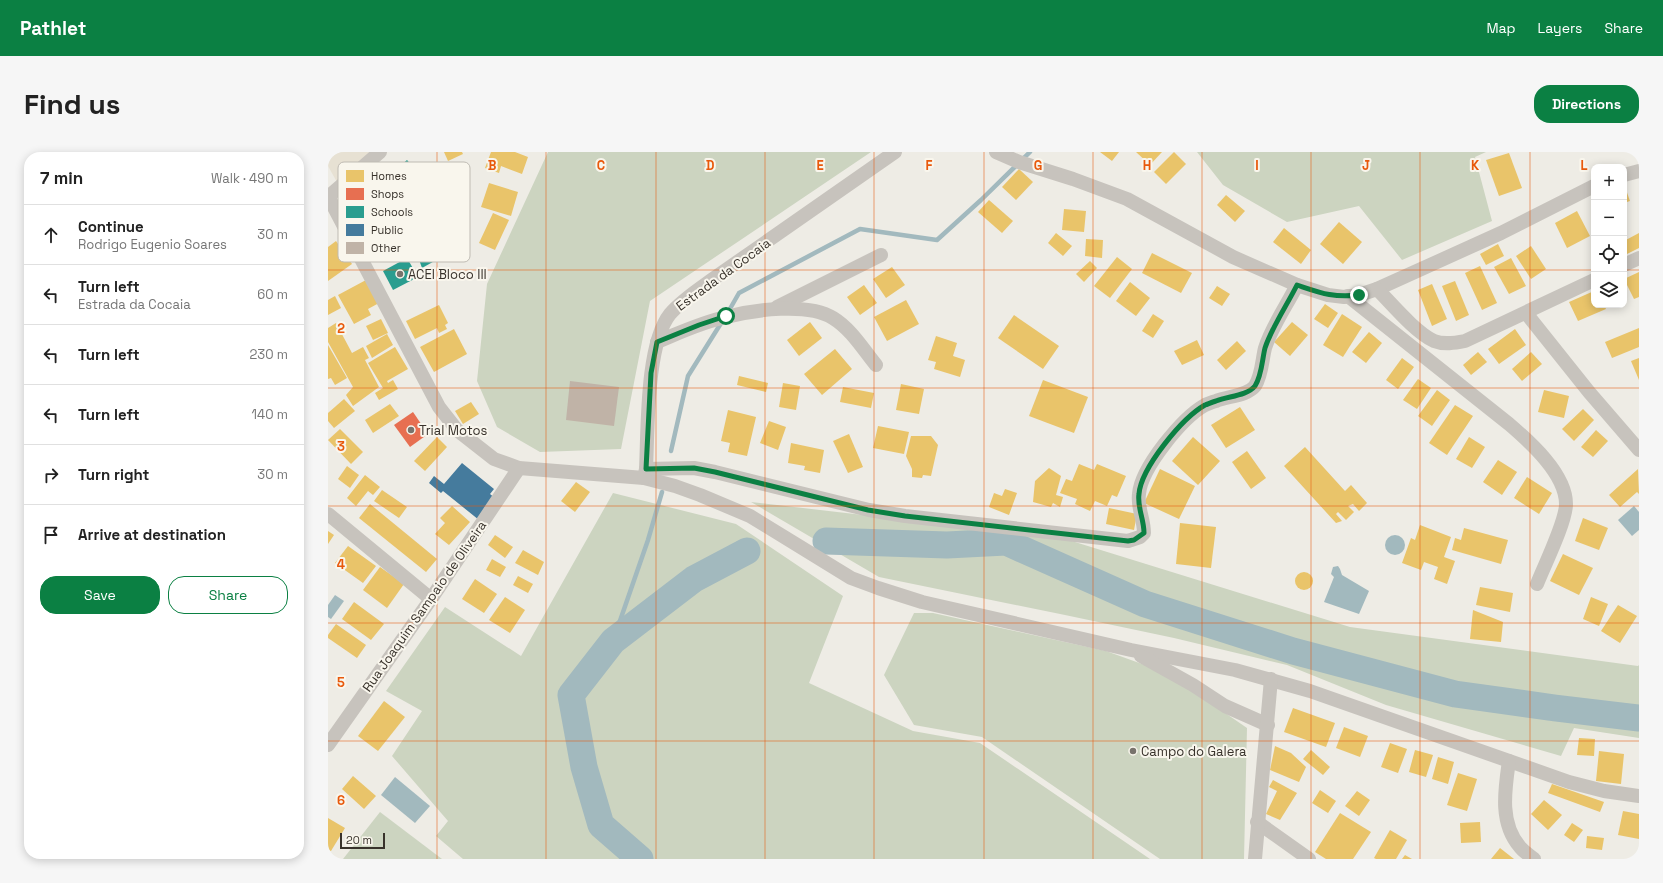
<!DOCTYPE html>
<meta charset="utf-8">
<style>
:root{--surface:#fff;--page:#f6f6f6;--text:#222;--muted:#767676;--line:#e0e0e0;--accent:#0b8043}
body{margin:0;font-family:"Space Grotesk",sans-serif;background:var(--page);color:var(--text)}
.controls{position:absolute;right:12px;top:12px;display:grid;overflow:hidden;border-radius:8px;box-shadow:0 2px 10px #0003}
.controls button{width:36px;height:36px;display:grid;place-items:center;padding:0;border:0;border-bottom:1px solid var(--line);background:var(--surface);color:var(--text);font:20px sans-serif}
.scale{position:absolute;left:12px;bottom:10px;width:45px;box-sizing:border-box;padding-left:4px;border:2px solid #38322b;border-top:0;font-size:11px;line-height:14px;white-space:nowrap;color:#38322b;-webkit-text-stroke:3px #f9f6ed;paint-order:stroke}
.stop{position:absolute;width:12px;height:12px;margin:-9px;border:3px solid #0b8043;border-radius:50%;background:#fff}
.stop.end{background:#0b8043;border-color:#fff;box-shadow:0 1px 4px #0008}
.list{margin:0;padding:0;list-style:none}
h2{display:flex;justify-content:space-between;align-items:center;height:52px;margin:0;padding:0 16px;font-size:17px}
h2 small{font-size:13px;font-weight:400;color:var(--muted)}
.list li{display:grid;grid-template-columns:26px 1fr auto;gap:12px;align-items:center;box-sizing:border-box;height:60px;padding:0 16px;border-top:1px solid var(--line)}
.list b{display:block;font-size:15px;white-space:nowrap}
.list p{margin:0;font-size:13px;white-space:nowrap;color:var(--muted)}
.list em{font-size:13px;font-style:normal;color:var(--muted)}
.actions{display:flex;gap:8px;padding:12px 16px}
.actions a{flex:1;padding:9px 0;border:1px solid var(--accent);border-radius:16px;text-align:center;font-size:14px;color:var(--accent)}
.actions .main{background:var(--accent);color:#fff}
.icon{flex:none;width:22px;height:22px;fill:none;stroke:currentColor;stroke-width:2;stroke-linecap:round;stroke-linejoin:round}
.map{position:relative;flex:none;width:1311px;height:707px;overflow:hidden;border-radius:16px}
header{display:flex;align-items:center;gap:24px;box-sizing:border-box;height:56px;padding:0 20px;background:var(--accent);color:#fff}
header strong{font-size:19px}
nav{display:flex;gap:22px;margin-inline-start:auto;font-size:14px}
.intro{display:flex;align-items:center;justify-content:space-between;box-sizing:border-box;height:96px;padding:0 24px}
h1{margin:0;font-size:28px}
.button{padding:10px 18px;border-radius:16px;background:var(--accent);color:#fff;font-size:14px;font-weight:700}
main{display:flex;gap:24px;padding:0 24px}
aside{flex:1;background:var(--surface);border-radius:16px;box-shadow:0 2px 10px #0003}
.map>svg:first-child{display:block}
</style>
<header>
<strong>Pathlet</strong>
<nav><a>Map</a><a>Layers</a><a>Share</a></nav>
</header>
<div class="intro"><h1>Find us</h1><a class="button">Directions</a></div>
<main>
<aside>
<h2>7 min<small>Walk · 490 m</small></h2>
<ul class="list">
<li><svg class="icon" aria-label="ahead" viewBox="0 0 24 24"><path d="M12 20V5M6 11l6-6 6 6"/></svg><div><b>Continue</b><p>Rodrigo Eugenio Soares</p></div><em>30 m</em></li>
<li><svg class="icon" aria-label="left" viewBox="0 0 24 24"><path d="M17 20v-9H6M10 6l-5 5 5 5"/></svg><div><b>Turn left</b><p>Estrada da Cocaia</p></div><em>60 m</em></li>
<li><svg class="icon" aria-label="left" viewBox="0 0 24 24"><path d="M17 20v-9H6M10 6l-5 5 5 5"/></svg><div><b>Turn left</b></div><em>230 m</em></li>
<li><svg class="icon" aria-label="left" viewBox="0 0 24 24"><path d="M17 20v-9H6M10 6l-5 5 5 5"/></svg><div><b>Turn left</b></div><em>140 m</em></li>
<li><svg class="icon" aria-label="right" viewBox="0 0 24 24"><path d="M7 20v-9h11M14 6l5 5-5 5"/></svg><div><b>Turn right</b></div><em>30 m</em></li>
<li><svg class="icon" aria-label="arrive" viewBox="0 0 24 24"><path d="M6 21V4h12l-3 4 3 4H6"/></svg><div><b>Arrive at destination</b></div></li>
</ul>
<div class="actions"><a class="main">Save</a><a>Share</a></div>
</aside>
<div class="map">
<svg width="1311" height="707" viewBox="0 0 1311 707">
<rect width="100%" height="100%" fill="#eeece5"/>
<g fill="#ccd4c0">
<path d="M220,0H543L322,149L293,297L212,300L169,275L149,229L159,132Z"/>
<path d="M869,0H1158L1147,5L1164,69L1074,108L1031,54L959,70L895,33Z"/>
<path d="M285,341L408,372L515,444L481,531L585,579L652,591L822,707H135L108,684L120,669L64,604L94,559L58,539L117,455L193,504Z"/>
<path d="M423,350L734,386L1022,475L1310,514L1311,513V586L1246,576L1233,604L1058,553L959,513L846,486L737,463L551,425Z"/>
<path d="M586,461H605L778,499L839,521L919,576L916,707H832L654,585L586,573L556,523Z"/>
<path d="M52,660L114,707H15Z"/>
</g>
<path fill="#e7e1d3" d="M0,0H47L10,32L0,14Z"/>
<g fill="#a2b9be">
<path d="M1306,354L1311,360V378L1304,384L1290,368Z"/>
<circle cx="1067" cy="393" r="10"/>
<path d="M1010,414L1012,417L1014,423L1041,439L1031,462L996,450L1006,425L1003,422L1005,415Z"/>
<path d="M7,443L16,449L3,467L0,465V453Z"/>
<path d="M67,625L102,654L87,671L53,643Z"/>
</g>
<g fill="#e9c46a">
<path d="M116,0H134L135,2L120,9Z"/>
<path d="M163,0H187L200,5L194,22L173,14L171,21L157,16Z"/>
<path d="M772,0H791L784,9Z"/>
<path d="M808,0H834L822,13Z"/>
<path d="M846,0L858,12L838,32L826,20Z"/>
<path d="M1181,1L1194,36L1171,44L1158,8Z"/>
<path d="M691,17L705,30L688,48L674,35Z"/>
<path d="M161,31L190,40L183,64L153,55Z"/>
<path d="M1296,32L1302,49L1296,51Z"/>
<path d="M898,43L917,59L907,70L889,53Z"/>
<path d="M661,48L685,69L674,81L650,60Z"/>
<path d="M736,57L758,59L756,80L734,78Z"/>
<path d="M1249,59L1262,84L1239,96L1227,71Z"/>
<path d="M165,61L181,68L167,98L151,91Z"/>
<path d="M1011,70L1034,90L1015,112L992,92Z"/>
<path d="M956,76L983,98L973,112L945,90Z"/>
<path d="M728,81L744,94L735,104L720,91Z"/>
<path d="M1311,81V96L1299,102L1296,97V89Z"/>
<path d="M758,87L775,88L774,106L757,104Z"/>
<path d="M8,89L24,112L0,129V95Z"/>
<path d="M1170,92L1176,104L1158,113L1152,102Z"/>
<path d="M1203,94L1218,117L1203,127L1188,104Z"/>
<path d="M824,101L864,121L853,141L814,121Z"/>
<path d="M789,105L804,117L782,146L766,134Z"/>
<path d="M1183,106L1198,134L1181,142L1166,115Z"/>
<path d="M762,109L769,116L756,130L748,122Z"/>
<path d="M1152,114L1169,151L1154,158L1137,121Z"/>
<path d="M564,115L577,133L558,146L545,127Z"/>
<path d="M1311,120V145L1306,147L1296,127Z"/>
<path d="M38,128L51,151L40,157L43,163L26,172L10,143Z"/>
<path d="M1127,129L1141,163L1128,169L1114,134Z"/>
<path d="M802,130L822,146L808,164L788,149Z"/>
<path d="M1104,132L1119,167L1104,174L1090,138Z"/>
<path d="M536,133L549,151L532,163L519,145Z"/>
<path d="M889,134L902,142L894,154L881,146Z"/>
<path d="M1266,139V153H1276L1278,157L1250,169L1241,150Z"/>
<path d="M7,144L13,156L0,163V148Z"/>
<path d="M578,148L591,172L559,189L546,165Z"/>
<path d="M997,152L1010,161L1000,176L986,167Z"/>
<path d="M111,153L120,171L117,173L119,177L111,181L109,176L87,187L78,169Z"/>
<path d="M825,162L836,169L825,186L814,179Z"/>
<path d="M1014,162L1034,175L1015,205L995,193Z"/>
<path d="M686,163L731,194L715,217L670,186Z"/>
<path d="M53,167L60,181L45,188L38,174Z"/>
<path d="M482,170L494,186L471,204L459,188Z"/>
<path d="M964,170L980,183L962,204L946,190Z"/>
<path d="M8,171L24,201L35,195L41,206L37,208L51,235L25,254L18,243L25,235L0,190V176Z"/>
<path d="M1311,176V195L1284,206L1277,190Z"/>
<path d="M126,177L139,202L106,220L92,195Z"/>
<path d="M1187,177L1198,193L1171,212L1160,197Z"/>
<path d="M1041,180L1054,191L1038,211L1024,200Z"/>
<path d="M59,182L65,193L44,206L38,194Z"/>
<path d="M608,184L629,191L625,204L637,208L632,225L606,217L608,210L600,208Z"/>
<path d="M869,188L876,203L854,213L846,199Z"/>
<path d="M909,189L918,199L898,218L889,208Z"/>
<path d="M0,193L19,226L7,233L3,226L0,227Z"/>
<path d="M67,195L80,217L59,229L60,231L65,228L70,237L51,248L47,241L55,236L40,211Z"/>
<path d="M507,197L524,217L494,243L476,222Z"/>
<path d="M1150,200L1159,210L1143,223L1135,213Z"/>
<path d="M1203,200L1214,212L1194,229L1184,217Z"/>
<path d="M1074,206L1086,215L1070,237L1058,228Z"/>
<path d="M1311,206V228L1303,209Z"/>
<path d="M411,224L440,231L438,240L409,233Z"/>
<path d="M1090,227L1103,236L1089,257L1075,248Z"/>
<path d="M715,228L760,245L746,281L701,264Z"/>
<path d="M455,231L472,234L468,258L451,255Z"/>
<path d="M573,232L596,237L591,262L568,258Z"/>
<path d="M515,235L546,241L543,256L512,250Z"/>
<path d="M1109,238L1122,248L1104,274L1090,264Z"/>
<path d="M1216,238L1241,244L1236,266L1210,260Z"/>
<path d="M16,247L27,259L6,276L0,269V261Z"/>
<path d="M143,250L151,262L135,272L127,259Z"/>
<path d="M62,252L71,264L45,281L37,268Z"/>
<path d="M1127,253L1145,264L1119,303L1101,291Z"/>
<path d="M912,255L927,278L898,296L883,273Z"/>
<path d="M1255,257L1266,268L1246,289L1234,277Z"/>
<path d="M400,258L428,265L419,304L400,300L402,291L393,289Z"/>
<path d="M441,269L458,275L450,298L432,291Z"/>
<path d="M550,274L581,280L576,302L545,296Z"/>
<path d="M12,277L35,300L23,312L0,288Z"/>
<path d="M1268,278L1280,289L1265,305L1253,295Z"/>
<path d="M521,282L535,315L520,321L505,289Z"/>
<path d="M583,284H603L610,293L603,324L595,323L594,326L584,325V317L578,304Z"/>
<path d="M109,285L119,295L97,319L86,309Z"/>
<path d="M865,285L892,309L870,333L844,309Z"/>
<path d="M1141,285L1157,295L1144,316L1128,307Z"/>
<path d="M463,291L496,298L492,321L476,318L477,314L460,311Z"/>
<path d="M977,295L1017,339L1023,333L1039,351L1031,359L1025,352L1020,354L1026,360L1018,368L1010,360L1008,362L1014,369L1008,371L956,314Z"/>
<path d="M919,299L938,326L923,337L904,310Z"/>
<path d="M1170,308L1189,320L1174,343L1155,330Z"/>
<path d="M751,312L766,318L769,312L798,324L789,345L784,343L779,354L767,349L762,359L747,352L749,347L732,341L738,327L744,329Z"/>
<path d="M19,314L31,323L22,336L10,327Z"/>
<path d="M721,316L733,324L728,343L735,345L732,355L725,351L723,355L705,350L707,329Z"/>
<path d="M832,317L867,334L851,367L816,351Z"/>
<path d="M1310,317L1311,342L1309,340L1292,355L1281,343Z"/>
<path d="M37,323L52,335L45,343L40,339L28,354L19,346Z"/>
<path d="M1199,325L1224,341L1211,362L1186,346Z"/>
<path d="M248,330L262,340L247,360L233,349Z"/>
<path d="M677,337L689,341L681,363L661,355L666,341L674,344Z"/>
<path d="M54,338L79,355L71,366L46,349Z"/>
<path d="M42,352L109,407L98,420L31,366Z"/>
<path d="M124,354L142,370L121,393L107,382L117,371L112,366Z"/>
<path d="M781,356L809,362L806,378L778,372Z"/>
<path d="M1255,366L1280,376L1271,398L1247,389Z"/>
<path d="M852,371L888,375L883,416L848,412Z"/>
<path d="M1092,373L1123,385L1116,405L1127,409L1119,432L1106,427L1110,415L1096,410L1093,418L1074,411L1083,386L1087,388Z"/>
<path d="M1136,376L1180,388L1173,412L1124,398L1127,386L1133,388Z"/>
<path d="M0,379L6,383L0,392Z"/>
<path d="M167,383L185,395L177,406L160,393Z"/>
<path d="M20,394L48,414L35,431L7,411Z"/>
<path d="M195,398L216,410L210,423L187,411Z"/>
<path d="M1235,402L1265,416L1251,443L1222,429Z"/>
<path d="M164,407L178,415L172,425L158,418Z"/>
<path d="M52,415L76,432L59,456L35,438Z"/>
<circle cx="976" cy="429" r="9"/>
<path d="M190,424L205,432L200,441L185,433Z"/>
<path d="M147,427L169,442L156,461L134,447Z"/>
<path d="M1152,435L1185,441L1182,460L1148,453Z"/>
<path d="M177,445L197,458L182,481L161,468Z"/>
<path d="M1263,445L1280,452L1271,474L1255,467Z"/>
<path d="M26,450L56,472L43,488L14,467Z"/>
<path d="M1290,453L1309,464L1292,491L1273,479Z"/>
<path d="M1145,458L1175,470L1173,490L1142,487Z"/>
<path d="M8,472L38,493L29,506L0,486V483Z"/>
<path d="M56,549L77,565L50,599L30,584Z"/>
<path d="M965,556L1007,571L998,595L956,580Z"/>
<path d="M1016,575L1040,584L1032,605L1008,596Z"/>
<path d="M1251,586L1267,587L1266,604L1249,603Z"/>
<path d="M1062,591L1079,597L1070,621L1053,615Z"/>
<path d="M947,594L963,601L978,615L971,630L942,618Z"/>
<path d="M983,598L1002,615L995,623L975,607Z"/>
<path d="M1087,598L1105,603L1098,625L1081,620Z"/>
<path d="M1271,599L1296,602L1293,632L1268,629Z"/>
<path d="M1110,605L1126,610L1120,632L1104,627Z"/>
<path d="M1130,621L1149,627L1139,659L1119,653Z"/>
<path d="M25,624L48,644L36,657L14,637Z"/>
<path d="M945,628L969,641L952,668L938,662L949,639L941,635Z"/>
<path d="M1224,632L1276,650L1272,660L1220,641Z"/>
<path d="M992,638L1008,649L1000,661L984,651Z"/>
<path d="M1029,639L1042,648L1031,664L1017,654Z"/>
<path d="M1216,648L1234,663L1220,678L1203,662Z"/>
<path d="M1295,659L1311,662V687L1290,683Z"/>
<path d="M1012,661L1043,680L1025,707H998L987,700Z"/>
<path d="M0,666L17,676L3,699L0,698Z"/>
<path d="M1152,670L1153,690L1133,691L1132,671Z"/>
<path d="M1244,671L1255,678L1246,690L1236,683Z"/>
<path d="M1062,678L1079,688L1068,707H1048L1046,706Z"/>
<path d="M1259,684L1276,686L1274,698L1258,696Z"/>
<path d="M1172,696L1186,707H1163Z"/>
<path d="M1077,703L1084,707H1074Z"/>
</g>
<path fill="#e76f51" d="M85,260L100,282L82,295L66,273Z"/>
<g fill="#2a9d8f">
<path d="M79,8L91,22L40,66L28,52Z"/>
<path d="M101,32L132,62L129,65L141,77L112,106L94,116L88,99L106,92L104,89L110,79L81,51Z"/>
<path d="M79,106L90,125L65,138L55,119Z"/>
</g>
<path fill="#457b9d" d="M134,311L166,337L162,342L168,347L151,368L115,339L113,341L101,331L106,324L116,332Z"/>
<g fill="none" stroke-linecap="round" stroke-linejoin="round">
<g stroke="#a2b9be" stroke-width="4.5">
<path d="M399,162L411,141L532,77L609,88L653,48L702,0"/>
<path d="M343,299L360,224L395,168"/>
<path d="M285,489L320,388L334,340"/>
</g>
<g stroke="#a2b9be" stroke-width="27">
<path d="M498,389L619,393L678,390L817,452L965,499L1127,542L1227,556L1311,566"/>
<path d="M312,707L273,673L256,615L243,543L285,489L366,427L419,399"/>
</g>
</g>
<path fill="#c0b3a7" d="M242,229L291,235L286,274L238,268Z"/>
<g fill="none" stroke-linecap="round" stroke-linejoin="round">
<g stroke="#c7c3bd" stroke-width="14">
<path d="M668,0L691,10L745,27L799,47L905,105L969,133L1000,143L1016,145L1031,143L1049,137L1173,81L1266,34"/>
<path d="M1296,23L1311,19"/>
<path d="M0,44L111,255L129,278L166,307L191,316L316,326L347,334L372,343L422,364L523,426L550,436L594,450L803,498L907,518L982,539L1241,630L1276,639L1311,644"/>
<path d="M0,45L52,0"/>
<path d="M1296,113L1311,106"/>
<path d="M1049,137C1064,152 1087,180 1106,189C1116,193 1127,191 1137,189L1266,128"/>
<path d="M1020,144L1181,272C1202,290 1238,322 1238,352C1238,370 1216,414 1209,432"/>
<path d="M449,155L553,103"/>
<path d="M1198,161L1261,240L1311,298"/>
<path d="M329,190C351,181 374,170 398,165C425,158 480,150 505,166C523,177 535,197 548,213"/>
<path d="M318,317L366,316L387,320L541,358L577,364L800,389L812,385L816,381C816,367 809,355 811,342C813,316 854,266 877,253C880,252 884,250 888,249C900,244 919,244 927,234C934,223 934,208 937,196C944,174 959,153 969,133"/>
<path d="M316,326L318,317C320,277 318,192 342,162C354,148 371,137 385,127L567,0"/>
<path d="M0,362L103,447"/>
<path d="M813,504L865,533L897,554L940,573"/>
<path d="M0,593L103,447L191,316"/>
<path d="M1181,609C1177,637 1171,671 1192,695C1195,699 1201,703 1206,707"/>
<path d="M929,670L981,707"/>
<path d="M927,707L943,527"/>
</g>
</g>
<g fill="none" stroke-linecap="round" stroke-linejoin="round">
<path stroke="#0b8043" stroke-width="5" d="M398,164L371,173L329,190L323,221L318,317L366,316L387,320L540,358L577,364L800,389L806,388L816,381C816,367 809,355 811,342C813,316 854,266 877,253C880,252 884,250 888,249C900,244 919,244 927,234C934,223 934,208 937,196C944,175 959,153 969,133C993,141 1005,146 1031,143"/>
</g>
<path fill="none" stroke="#e8590c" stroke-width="1" stroke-opacity="0.55" d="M109,0V707M218,0V707M328,0V707M437,0V707M546,0V707M656,0V707M765,0V707M874,0V707M983,0V707M1092,0V707M1202,0V707M0,118H1266M1296,118H1311M0,236H1311M0,354H1311M0,471H1311M0,589H1311"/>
<g fill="#78736c" stroke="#f9f6ed" stroke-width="1.5">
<circle cx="72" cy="122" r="4"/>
<circle cx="83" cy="278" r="4"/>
<circle cx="805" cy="599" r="4"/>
</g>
<g text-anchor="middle" stroke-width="4" stroke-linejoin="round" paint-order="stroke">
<g font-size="13" fill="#38322b" stroke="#f9f6ed" text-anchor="start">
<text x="80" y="127">ACEI Bloco III</text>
<text x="91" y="283">Trial Motos</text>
<text x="813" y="604">Campo do Galera</text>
</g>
<g font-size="13" fill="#38322b" stroke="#f9f6ed">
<text transform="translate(395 122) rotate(-36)" y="5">Estrada da Cocaia</text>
<text transform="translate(96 454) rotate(-55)" y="5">Rua Joaquim Sampaio de Oliveira</text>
</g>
</g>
<rect x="10" y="10" width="132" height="100" rx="6" fill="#f9f6ed" stroke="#bfbbb3" stroke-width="1"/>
<rect x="18" y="18" width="18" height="12" fill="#e9c46a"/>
<rect x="18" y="36" width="18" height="12" fill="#e76f51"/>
<rect x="18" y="54" width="18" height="12" fill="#2a9d8f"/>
<rect x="18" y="72" width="18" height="12" fill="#457b9d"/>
<rect x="18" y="90" width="18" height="12" fill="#c0b3a7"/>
<g font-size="11" fill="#38322b">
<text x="43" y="28">Homes</text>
<text x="43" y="46">Shops</text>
<text x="43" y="64">Schools</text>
<text x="43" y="82">Public</text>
<text x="43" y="100">Other</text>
</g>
<g font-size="13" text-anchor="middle" font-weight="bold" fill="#e8590c" stroke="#f9f6ed" stroke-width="4" stroke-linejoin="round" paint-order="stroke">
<text x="164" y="18">B</text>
<text x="273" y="18">C</text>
<text x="382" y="18">D</text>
<text x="492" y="18">E</text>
<text x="601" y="18">F</text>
<text x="710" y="18">G</text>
<text x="819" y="18">H</text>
<text x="929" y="18">I</text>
<text x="1038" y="18">J</text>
<text x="1147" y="18">K</text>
<text x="1256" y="18">L</text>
<text x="13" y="181">2</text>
<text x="13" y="299">3</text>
<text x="13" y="417">4</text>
<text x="13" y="535">5</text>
<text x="13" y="653">6</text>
</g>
</svg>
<div class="controls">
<button>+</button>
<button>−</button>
<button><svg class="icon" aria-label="locate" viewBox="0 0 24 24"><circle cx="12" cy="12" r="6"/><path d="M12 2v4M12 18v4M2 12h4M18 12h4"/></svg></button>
<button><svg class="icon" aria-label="layers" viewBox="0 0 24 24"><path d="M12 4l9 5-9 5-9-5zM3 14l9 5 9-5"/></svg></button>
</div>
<div class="scale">20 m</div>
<div class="stop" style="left:398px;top:164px"></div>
<div class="stop end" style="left:1031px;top:143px"></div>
</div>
</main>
